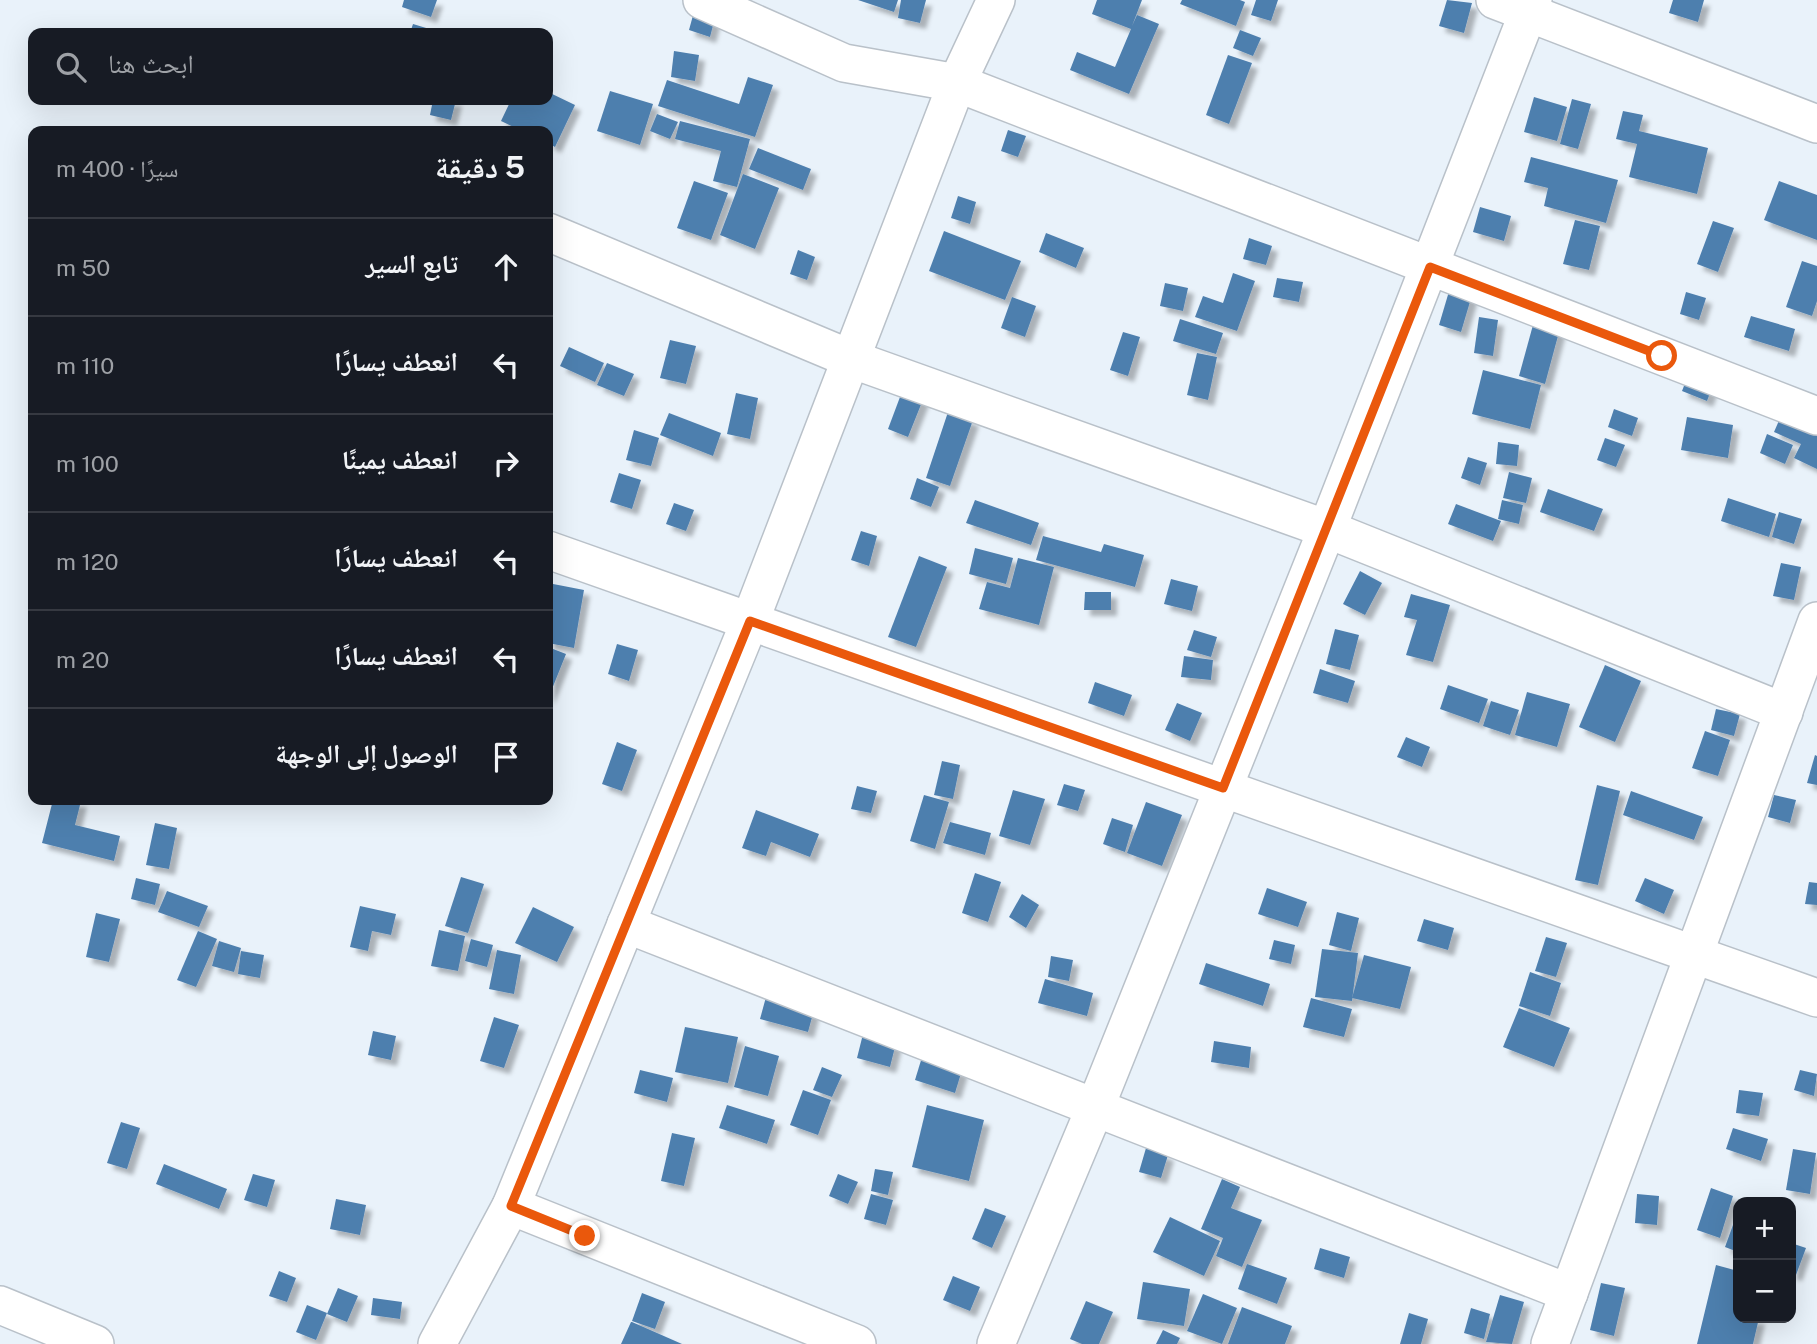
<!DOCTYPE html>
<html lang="ar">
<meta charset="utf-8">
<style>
:root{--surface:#171b24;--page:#20242c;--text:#f1f3f6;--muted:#9ea1a6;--line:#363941}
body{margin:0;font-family:"Public Sans","Noto Naskh Arabic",sans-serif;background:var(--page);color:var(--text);direction:rtl}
.controls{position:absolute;right:21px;bottom:21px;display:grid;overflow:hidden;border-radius:14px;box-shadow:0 7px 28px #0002}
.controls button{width:63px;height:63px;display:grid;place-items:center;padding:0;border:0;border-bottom:2px solid var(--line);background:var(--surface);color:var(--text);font:35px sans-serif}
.stop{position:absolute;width:21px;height:21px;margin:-16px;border:5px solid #ea580c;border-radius:50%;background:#fff}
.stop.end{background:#ea580c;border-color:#fff;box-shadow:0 2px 7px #0008}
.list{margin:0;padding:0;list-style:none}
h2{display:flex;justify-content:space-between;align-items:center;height:91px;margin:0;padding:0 28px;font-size:30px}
h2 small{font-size:23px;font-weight:400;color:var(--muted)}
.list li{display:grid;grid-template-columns:46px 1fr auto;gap:21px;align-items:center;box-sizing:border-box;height:98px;padding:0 28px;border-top:2px solid var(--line)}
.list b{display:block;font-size:26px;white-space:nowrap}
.list em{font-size:23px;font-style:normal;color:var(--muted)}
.icon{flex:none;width:38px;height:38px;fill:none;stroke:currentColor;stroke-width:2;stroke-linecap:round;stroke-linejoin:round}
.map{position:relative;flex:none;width:1817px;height:1344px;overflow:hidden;direction:ltr}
.search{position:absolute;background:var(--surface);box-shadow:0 7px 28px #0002;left:28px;top:28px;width:525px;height:77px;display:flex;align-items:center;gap:18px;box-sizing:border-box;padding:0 24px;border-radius:14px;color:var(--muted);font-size:26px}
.panel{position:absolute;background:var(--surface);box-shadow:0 7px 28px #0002;left:28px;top:126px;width:525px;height:679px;border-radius:14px;direction:rtl}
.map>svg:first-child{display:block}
</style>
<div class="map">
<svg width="1817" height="1344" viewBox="0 0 1817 1344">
<defs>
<filter id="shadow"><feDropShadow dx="6" dy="6" stdDeviation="2" flood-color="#0004"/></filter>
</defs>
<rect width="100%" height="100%" fill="#e9f2fa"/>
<g fill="#4e7fae" filter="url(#shadow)">
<path d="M404,0H437L431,17L402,7Z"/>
<path d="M858,0H898L894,12Z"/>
<path d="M901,0H926L920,23L898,18Z"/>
<path d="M1097,0H1142L1132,26L1137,15L1159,24L1129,94L1070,70L1077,52L1115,67L1131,29L1092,14Z"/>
<path d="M1182,0H1240L1245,2L1236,26L1180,4Z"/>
<path d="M1256,0H1278L1271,21L1251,15Z"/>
<path d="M1447,0L1472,3L1464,33L1439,26Z"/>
<path d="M1673,0H1704L1698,22L1669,13Z"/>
<path d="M695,8L716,14L710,37L689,30Z"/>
<path d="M413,24L436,31L435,33H410Z"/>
<path d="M1240,30L1261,38L1253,56L1233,48Z"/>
<path d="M674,51L699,55L695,81L671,77Z"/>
<path d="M1228,55L1252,63L1229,124L1206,115Z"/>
<path d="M748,77L773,85L755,137L658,106L667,80L739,104Z"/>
<path d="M610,91L653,104L640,145L597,131Z"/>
<path d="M548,92L575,105L555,147L548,143V131H522L501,121L511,100H548Z"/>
<path d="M1534,97L1567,107L1557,141L1524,132Z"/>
<path d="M1572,99L1591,104L1578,149L1560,144Z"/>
<path d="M433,100H456L451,120L430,115Z"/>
<path d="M1623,111L1643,115L1639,131L1708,148L1697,194L1629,177L1637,144L1616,139Z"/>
<path d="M657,114L678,122L670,139L650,131Z"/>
<path d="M680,121L750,139L737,187L713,181L721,151L675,139Z"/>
<path d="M1008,130L1026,136L1018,157L1001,151Z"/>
<path d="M758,148L811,169L803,190L749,169Z"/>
<path d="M1531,157L1618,180L1606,223L1544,206L1548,188L1524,182Z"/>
<path d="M743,174L779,188L755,249L720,235Z"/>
<path d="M694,181L728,193L711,240L677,228Z"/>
<path d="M1779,181L1817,195V240L1764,220Z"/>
<path d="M958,196L976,202L970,224L951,218Z"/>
<path d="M1480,207L1511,216L1504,241L1473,232Z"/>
<path d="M1575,220L1600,226L1589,270L1563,264Z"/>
<path d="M1713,221L1734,228L1718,272L1697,264Z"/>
<path d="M944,231L1021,261L1005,300L929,271Z"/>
<path d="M1046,233L1084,248L1076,268L1039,252Z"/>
<path d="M1249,238L1272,246L1266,265L1243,259Z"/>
<path d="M798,250L815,257L807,280L790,274Z"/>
<path d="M1802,261L1817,266V301L1812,316L1786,307Z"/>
<path d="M1233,273L1255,281L1237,331L1195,317L1203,296L1223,303Z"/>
<path d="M1277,278L1303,282L1299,302L1273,297Z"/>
<path d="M1165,283L1188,288L1183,311L1160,306Z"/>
<path d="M1450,288L1472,295L1461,332L1439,325Z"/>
<path d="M1686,292L1706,298L1699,320L1680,314Z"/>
<path d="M1012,297L1036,306L1025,337L1001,328Z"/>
<path d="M1536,314L1562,321L1545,384L1519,376Z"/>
<path d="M1751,316L1795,329L1789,351L1744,337Z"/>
<path d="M1479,317L1498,320L1493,356L1474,353Z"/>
<path d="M1180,319L1223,333L1216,354L1173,341Z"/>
<path d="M1123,332L1140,337L1128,376L1110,370Z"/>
<path d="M670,340L696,346L686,384L660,378Z"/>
<path d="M569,347L604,363L595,382L560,366Z"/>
<path d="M1197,353L1217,357L1208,400L1187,395Z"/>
<path d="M607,363L634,374L624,396L597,385Z"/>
<path d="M1691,368L1716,377L1707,401L1682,391Z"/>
<path d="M1483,370L1541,385L1530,429L1472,414Z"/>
<path d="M903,389L924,397L908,437L888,429Z"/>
<path d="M736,393L758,398L750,439L727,434Z"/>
<path d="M1785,407L1817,422V469L1794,458L1801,444L1774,432Z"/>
<path d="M1614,409L1638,418L1632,436L1608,427Z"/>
<path d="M948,412L973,420L950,486L926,478Z"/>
<path d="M669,413L721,433L713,456L660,435Z"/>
<path d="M1687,417L1733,425L1728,458L1681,450Z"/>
<path d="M634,430L659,438L651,466L626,460Z"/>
<path d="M1767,434L1793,445L1785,464L1760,453Z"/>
<path d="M1605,438L1625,445L1616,467L1597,460Z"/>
<path d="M1498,442L1519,445L1517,466L1496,464Z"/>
<path d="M1468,457L1487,463L1480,485L1461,478Z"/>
<path d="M1509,472L1532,478L1526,503L1503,498Z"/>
<path d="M619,473L641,480L632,509L610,502Z"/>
<path d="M917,478L939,487L931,507L910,499Z"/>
<path d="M1548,489L1603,509L1594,531L1540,512Z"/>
<path d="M1728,498L1776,514L1769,537L1721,521Z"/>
<path d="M975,500L1039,523L1031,545L966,523Z"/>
<path d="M1502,500L1523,505L1519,524L1498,519Z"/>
<path d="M674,503L694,510L686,531L666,524Z"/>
<path d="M1456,504L1501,521L1493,541L1448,524Z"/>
<path d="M1779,512L1802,519L1794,544L1772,537Z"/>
<path d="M861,531L877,536L869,566L851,560Z"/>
<path d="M1043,536L1101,552L1104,544L1144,555L1135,587L1036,560Z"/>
<path d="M975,548L1013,558L1006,584L969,574Z"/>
<path d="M919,556L947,567L916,647L888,637Z"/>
<path d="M1018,558L1054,567L1039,625L979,609L987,582L1010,588Z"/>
<path d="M1781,563L1801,567L1794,600L1773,596Z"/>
<path d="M1360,571L1382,583L1365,615L1343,604Z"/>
<path d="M1171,579L1198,586L1192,611L1164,604Z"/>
<path d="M548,583L584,590L574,648L548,643Z"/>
<path d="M1085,592H1111V610H1084Z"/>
<path d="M1411,594L1450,605L1433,662L1406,655L1417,620L1404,617Z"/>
<path d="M1335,629L1359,635L1350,670L1326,664Z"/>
<path d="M1194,630L1217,637L1211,657L1187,650Z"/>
<path d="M617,644L638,650L629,681L608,674Z"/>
<path d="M548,647L566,654L548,699Z"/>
<path d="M1184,656L1213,660L1211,680L1181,677Z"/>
<path d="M1605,665L1641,681L1615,742L1579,727Z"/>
<path d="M1320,669L1355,681L1348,703L1313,693Z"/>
<path d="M1095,682L1132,695L1124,716L1088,703Z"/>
<path d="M1448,685L1488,699L1479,723L1440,709Z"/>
<path d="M1527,692L1570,704L1557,747L1515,735Z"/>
<path d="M1491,701L1519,710L1510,735L1483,726Z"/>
<path d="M1177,703L1202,713L1190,741L1165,730Z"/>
<path d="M1716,709L1740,714L1734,736L1711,730Z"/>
<path d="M1705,731L1730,740L1718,776L1692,768Z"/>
<path d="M1406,737L1430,747L1422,767L1397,757Z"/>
<path d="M617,742L637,750L622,791L602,784Z"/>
<path d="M1815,755L1817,756V785L1807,783Z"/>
<path d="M942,761L960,765L953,799L934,795Z"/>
<path d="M1064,784L1085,790L1078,811L1057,805Z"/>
<path d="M1597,785L1620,791L1598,885L1575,880Z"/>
<path d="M857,786L877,791L871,813L851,809Z"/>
<path d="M1013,790L1045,799L1030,845L999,836Z"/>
<path d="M1631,791L1703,817L1694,840L1623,815Z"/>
<path d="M924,795L949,802L935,849L910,841Z"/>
<path d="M1774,795L1796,800L1790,823L1768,817Z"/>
<path d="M53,800L81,801L75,825L120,836L114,861L42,843Z"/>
<path d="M1146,802L1182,815L1162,866L1127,853Z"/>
<path d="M756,810L819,834L810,857L771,842L766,856L742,848Z"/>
<path d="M1112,818L1133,825L1125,852L1103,844Z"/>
<path d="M950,822L991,833L985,855L943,843Z"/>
<path d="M155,823L177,828L169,869L146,865Z"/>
<path d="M975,873L1001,882L988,922L962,913Z"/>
<path d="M461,877L484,884L468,933L445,926Z"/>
<path d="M136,878L160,884L155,905L131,899Z"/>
<path d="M1645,878L1674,890L1664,914L1635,901Z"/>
<path d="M1809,882L1817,883V905L1805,904Z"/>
<path d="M1267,888L1307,902L1298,927L1258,914Z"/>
<path d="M167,891L208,906L199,927L158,912Z"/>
<path d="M1022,894L1039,905L1026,928L1009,917Z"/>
<path d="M360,906L396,914L391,935L372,931L368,951L350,947Z"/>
<path d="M533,907L574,927L557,962L515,943Z"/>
<path d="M1337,912L1359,918L1351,951L1329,945Z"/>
<path d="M96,913L120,919L109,962L86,957Z"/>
<path d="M1424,919L1454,928L1448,950L1417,941Z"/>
<path d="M439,930L465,936L458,971L431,966Z"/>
<path d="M198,931L217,939L196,987L177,980Z"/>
<path d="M1546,937L1567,943L1556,977L1535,971Z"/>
<path d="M471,939L493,945L487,967L465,961Z"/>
<path d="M1274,940L1295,945L1291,964L1269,959Z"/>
<path d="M219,941L241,948L234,972L212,966Z"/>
<path d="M1322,949L1358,953L1352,1001L1315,997Z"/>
<path d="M497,950L521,955L514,994L489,989Z"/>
<path d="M241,951L264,955L260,978L238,974Z"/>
<path d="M1364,955L1411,967L1400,1009L1352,998Z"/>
<path d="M1051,956L1073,960L1069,981L1048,977Z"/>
<path d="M1206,963L1270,984L1263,1006L1199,984Z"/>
<path d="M1530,972L1561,983L1550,1016L1519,1006Z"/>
<path d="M1045,979L1093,993L1087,1016L1038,1003Z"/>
<path d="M766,997L814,1010L808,1032L760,1019Z"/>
<path d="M1311,998L1352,1009L1344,1037L1303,1027Z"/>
<path d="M1519,1008L1570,1028L1554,1067L1503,1047Z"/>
<path d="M494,1017L519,1025L504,1068L480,1061Z"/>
<path d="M685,1027L738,1037L728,1083L675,1072Z"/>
<path d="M373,1031L396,1036L391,1060L368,1055Z"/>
<path d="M863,1034L896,1043L890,1067L857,1058Z"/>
<path d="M1214,1041L1251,1047L1249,1068L1211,1062Z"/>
<path d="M745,1046L779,1056L768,1096L734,1087Z"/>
<path d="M922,1057L962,1070L955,1093L915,1080Z"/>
<path d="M822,1067L842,1075L832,1097L813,1090Z"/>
<path d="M640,1070L673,1078L667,1102L634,1093Z"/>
<path d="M1800,1070L1817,1074L1814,1096L1794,1090Z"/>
<path d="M803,1090L831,1100L818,1135L790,1125Z"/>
<path d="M1739,1090L1763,1093L1759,1116L1736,1113Z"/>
<path d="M727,1105L775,1120L767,1144L719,1128Z"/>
<path d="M927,1105L984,1120L969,1181L912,1167Z"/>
<path d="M121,1122L140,1128L127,1169L107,1163Z"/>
<path d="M1733,1128L1768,1139L1761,1161L1726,1149Z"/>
<path d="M672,1133L695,1138L684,1186L661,1181Z"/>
<path d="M1146,1148L1168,1155L1161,1178L1139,1172Z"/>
<path d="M1793,1149L1816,1153L1810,1194L1786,1190Z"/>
<path d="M164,1164L227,1189L219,1209L156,1184Z"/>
<path d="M875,1169L893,1172L888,1195L871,1191Z"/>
<path d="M253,1174L275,1180L267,1207L244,1200Z"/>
<path d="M838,1174L858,1182L848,1204L829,1196Z"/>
<path d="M1222,1179L1240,1187L1231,1208L1262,1220L1242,1267L1216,1256L1223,1238L1201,1229Z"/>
<path d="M1711,1188L1733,1196L1720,1238L1697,1230Z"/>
<path d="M871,1194L893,1200L886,1225L864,1219Z"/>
<path d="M1637,1194L1659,1196L1657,1225L1635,1223Z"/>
<path d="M336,1199L366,1205L360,1235L330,1229Z"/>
<path d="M985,1208L1006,1216L992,1248L972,1239Z"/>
<path d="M1738,1211V1252L1725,1247Z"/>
<path d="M1170,1217L1220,1241L1204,1276L1153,1252Z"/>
<path d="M1791,1243L1806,1248L1796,1275L1791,1274Z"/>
<path d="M1320,1248L1350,1257L1344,1278L1314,1269Z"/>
<path d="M1247,1264L1287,1278L1277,1304L1238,1289Z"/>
<path d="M1716,1265L1738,1271V1318H1759L1753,1344H1697Z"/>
<path d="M279,1271L296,1278L287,1302L269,1296Z"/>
<path d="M953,1276L980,1287L970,1311L943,1300Z"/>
<path d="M1143,1282L1190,1289L1184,1326L1137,1319Z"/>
<path d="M1601,1283L1625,1288L1614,1336L1590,1330Z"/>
<path d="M338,1288L358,1296L347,1322L327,1314Z"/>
<path d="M642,1293L665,1302L655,1329L632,1321Z"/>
<path d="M1203,1294L1237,1308L1222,1344L1187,1331Z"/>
<path d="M1500,1295L1524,1302L1512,1344L1486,1342Z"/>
<path d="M373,1298L402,1302L400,1319L371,1315Z"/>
<path d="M1086,1301L1113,1312L1099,1344H1082L1070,1339Z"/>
<path d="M307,1305L327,1313L316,1340L296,1332Z"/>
<path d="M1242,1307L1292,1326L1285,1344H1228Z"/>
<path d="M1471,1308L1490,1314L1484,1339L1464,1333Z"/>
<path d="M1409,1313L1428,1319L1421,1344H1400Z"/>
<path d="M631,1322H632L682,1344H621Z"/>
<path d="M1163,1330L1180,1338L1177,1344H1156Z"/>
</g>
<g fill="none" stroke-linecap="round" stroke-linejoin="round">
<g stroke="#b9c1c9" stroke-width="40">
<g id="minor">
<path d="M702,0L844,63L957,83L1817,416"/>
<path d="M1495,0L1817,124"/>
<path d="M548,232L851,359L1327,529L1784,712"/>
<path d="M548,550L1817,998"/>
<path d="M626,924L1569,1293"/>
<path d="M511,1206L857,1344"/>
<path d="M0,1305L95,1344"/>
<path d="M437,1344L511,1206L750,621L957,83L996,0"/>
<path d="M996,1344L1095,1108L1327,529L1533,0"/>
<path d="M1550,1344L1817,621"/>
</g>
</g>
<use href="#minor" stroke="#fff" stroke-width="37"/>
</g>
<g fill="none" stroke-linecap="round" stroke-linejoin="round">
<path stroke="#ea580c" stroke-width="9" d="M585,1236L511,1206L750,621L1223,788L1430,267L1662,356"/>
</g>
</svg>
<div class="controls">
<button>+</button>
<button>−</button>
</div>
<div class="stop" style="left:1662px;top:356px"></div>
<div class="stop end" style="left:585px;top:1236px"></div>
<div class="search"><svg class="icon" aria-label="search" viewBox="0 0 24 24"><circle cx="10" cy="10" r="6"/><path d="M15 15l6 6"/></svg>ابحث هنا</div>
<section class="panel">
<h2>5 دقيقة<small>سيرًا · 400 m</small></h2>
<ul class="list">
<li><svg class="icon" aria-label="ahead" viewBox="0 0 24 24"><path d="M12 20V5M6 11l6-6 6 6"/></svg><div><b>تابع السير</b></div><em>50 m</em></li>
<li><svg class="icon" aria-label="left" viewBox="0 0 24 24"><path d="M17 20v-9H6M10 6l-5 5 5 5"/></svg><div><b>انعطف يسارًا</b></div><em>110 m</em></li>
<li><svg class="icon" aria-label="right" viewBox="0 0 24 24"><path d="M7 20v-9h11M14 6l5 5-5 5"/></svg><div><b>انعطف يمينًا</b></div><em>100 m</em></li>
<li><svg class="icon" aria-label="left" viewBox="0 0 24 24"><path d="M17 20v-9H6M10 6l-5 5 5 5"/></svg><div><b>انعطف يسارًا</b></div><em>120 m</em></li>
<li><svg class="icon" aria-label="left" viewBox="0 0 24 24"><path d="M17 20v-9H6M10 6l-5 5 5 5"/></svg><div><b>انعطف يسارًا</b></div><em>20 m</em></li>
<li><svg class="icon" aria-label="arrive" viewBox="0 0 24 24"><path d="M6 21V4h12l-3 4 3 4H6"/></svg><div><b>الوصول إلى الوجهة</b></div></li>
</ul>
</section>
</div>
